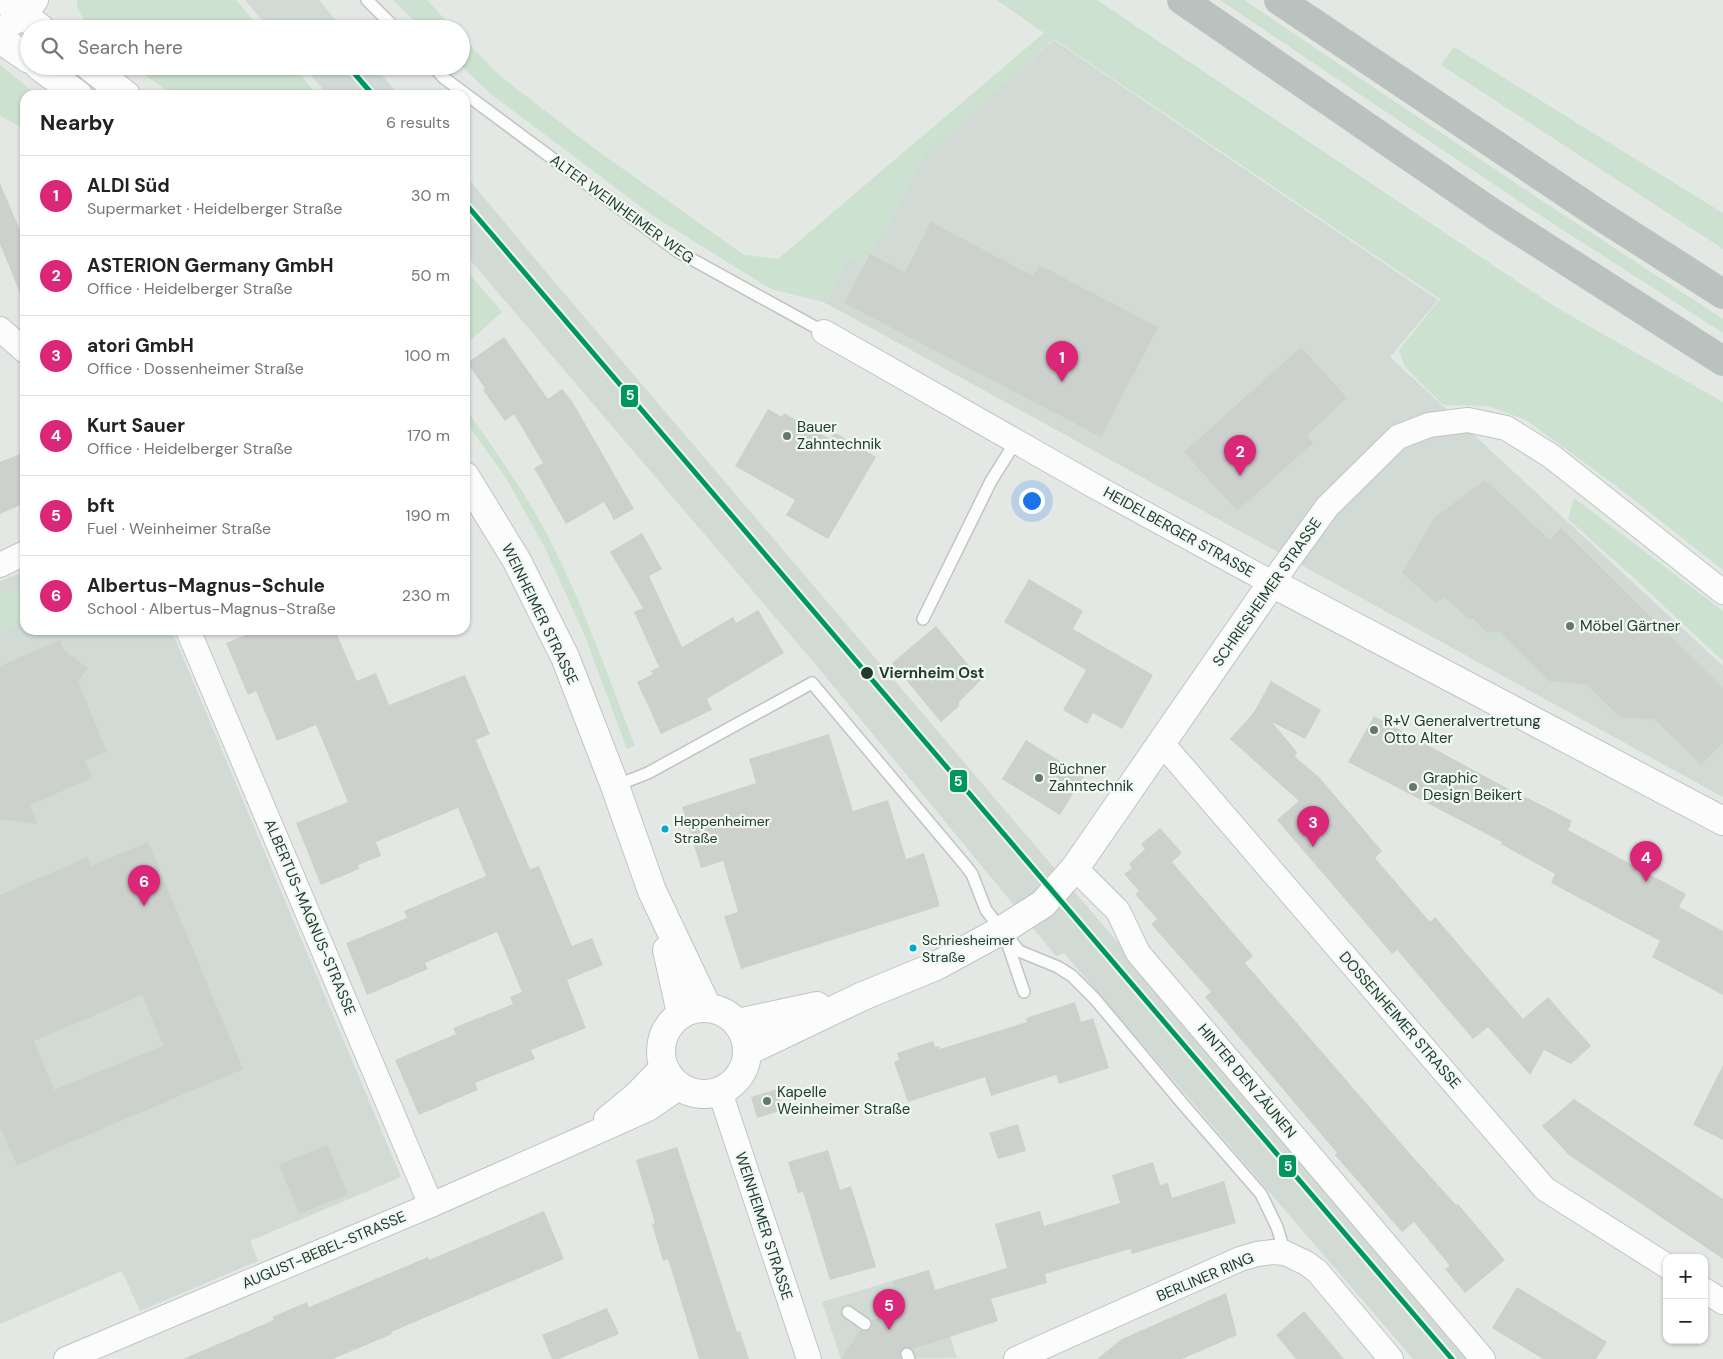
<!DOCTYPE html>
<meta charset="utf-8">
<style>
:root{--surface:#fff;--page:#f6f6f6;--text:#222;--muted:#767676;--line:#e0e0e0;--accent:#db2777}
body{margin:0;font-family:"DM Sans",sans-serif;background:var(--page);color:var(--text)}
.controls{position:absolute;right:15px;bottom:15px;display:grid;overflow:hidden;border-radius:10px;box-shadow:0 1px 4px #0004}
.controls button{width:45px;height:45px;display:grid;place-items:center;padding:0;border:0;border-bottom:1px solid var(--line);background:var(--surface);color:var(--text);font:25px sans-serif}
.you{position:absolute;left:1031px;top:500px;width:18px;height:18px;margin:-12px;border:4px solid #fff;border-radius:50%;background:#1a73e8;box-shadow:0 0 0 8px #1a73e833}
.badge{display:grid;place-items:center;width:32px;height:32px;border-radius:50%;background:var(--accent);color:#fff;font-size:16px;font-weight:700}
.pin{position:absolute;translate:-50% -41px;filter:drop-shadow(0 1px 2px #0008)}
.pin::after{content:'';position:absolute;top:26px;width:18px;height:15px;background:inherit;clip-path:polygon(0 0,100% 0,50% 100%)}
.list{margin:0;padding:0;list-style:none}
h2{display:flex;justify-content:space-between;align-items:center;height:65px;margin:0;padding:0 20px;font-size:21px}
h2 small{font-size:16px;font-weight:400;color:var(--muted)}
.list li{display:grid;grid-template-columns:32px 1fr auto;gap:15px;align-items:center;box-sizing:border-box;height:80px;padding:0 20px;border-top:1px solid var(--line)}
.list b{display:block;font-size:19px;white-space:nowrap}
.list p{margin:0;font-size:16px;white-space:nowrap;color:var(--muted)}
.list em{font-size:16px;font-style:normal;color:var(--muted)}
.icon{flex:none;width:28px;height:28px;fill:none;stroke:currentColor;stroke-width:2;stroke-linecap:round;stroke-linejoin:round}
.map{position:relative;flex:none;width:1723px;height:1359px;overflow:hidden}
.search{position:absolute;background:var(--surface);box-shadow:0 1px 4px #0004;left:20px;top:20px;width:450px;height:55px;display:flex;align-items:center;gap:12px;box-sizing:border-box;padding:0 18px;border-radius:28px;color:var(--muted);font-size:19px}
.panel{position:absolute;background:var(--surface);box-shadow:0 1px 4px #0004;left:20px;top:90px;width:450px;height:545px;border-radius:15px}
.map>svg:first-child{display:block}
</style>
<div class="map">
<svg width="1723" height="1359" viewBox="0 0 1723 1359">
<rect width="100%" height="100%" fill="#e3e8e5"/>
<g fill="#d1dad5">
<path d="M245,0H319L343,29H270Z"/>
<path d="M1054,40L1438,300L1390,357L1723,666V797L811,295L922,156Z"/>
<path d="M303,66H375L398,95H328Z"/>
<path d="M465,175L552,279L1473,1359H1413L1064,953L1056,956L816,665L465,254Z"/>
<path d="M25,571V630H150L174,636L401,1177L250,1241L258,1261L140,1311L122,1271L0,1324V581Z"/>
<path d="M929,1270L957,1358L841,1359L822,1302Z"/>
</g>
<g fill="#cce1d0">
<path d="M77,0H236L261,29H88L77,5Z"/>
<path d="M393,0H427L454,29H423Z"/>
<path d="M997,0H1097L1557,308L1723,402V570L1615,485L1526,420L1488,406L1443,405L1405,367L1399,350L1440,299L1054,39L923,158L886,230L863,266L848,257L827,303L771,289L653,216L492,95L461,66V36L500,76L595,149L744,255L778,259L1044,33Z"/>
<path d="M1220,0H1244L1541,200L1723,319V333L1535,212Z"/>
<path d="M1454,47L1723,213V249L1441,65Z"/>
<path d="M0,65L37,95H25V129L0,116Z"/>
<path d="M54,66H69L106,95H91Z"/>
<path d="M131,66H293L317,95H174Z"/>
<path d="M465,269L502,312L465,345Z"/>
<path d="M465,408C496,452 529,497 553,546C585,610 609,679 635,746L627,749L584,634L545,548L506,478L465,421Z"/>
<path d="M1574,498L1723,611V661L1636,580L1568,519Z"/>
<path d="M25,584V622L0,632V595Z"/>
</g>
<g fill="#ccd1ce" fill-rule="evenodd">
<path d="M0,183L25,242L24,303L0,244Z"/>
<path d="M931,222L1033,276L1039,265L1158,327L1101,437L844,303L870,254L905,272Z"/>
<path d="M504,337L548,399L562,389L572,401L634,509L614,520L604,502L566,524L534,468L543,463L514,414L505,421L483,390L485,388L467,363Z"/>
<path d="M1301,347L1347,398L1307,435L1313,443L1237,511L1184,452Z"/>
<path d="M768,409L782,417L784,413L830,439L834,432L876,457L828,539L786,515L795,500L735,466Z"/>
<path d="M25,452V503L0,514V462Z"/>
<path d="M1485,480L1550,540L1561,528L1723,688V743L1701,765L1654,719L1621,718L1586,684L1549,681L1499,631L1487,633L1473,618L1470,620L1444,597L1436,603L1402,573L1434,518Z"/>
<path d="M642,533L662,569L649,576L682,647L733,617L736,623L758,610L784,653L707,699L712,710L661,734L637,682L653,674L651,671L659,667L634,612L643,608L610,552Z"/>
<path d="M1029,579L1083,611L1073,629L1153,675L1122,729L1093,713L1087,724L1063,710L1086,670L1004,622Z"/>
<path d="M936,626L981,680L959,702V706L941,722L892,663Z"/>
<path d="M257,630H335L357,681L376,673L389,705L465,675L490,734L476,740L530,869L539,866L572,946L592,938L603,965L567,980L586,1028L531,1050L535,1059L475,1083L478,1090L419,1115L395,1060L456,1034L453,1028L513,1004L510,997L522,992L497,932L425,963L428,969L367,995L346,943L407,918L404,911L486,876L458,808L376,842L381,856L358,865L359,869L321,885L296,823L348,802L316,725L277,741L256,691L248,695L226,643Z"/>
<path d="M60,640L64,650L88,668L78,682L107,752L85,760L92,778L30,805L38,824L0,819V666Z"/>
<path d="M1271,681L1321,710L1305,739L1272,722L1297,752L1295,757L1319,777L1382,851L1375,858L1430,922L1435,917L1523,1019L1548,997L1591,1046L1571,1064L1544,1050L1530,1075L1488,1027L1473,1039L1397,950L1392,954L1277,820L1299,801L1230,739L1254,712Z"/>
<path d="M1374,716L1525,798L1526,797L1572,821L1568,830L1686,894L1679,907L1723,931V995L1652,957L1660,941L1551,883L1555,874L1501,844L1502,842L1348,762Z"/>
<path d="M829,734L853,811L888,800L906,859L924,853L940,906L741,969L724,916L738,912L723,861L701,868L682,807L756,783L749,759Z"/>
<path d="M1026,740L1084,776L1060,815L1002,779Z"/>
<path d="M1160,828L1182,853L1172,862L1253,956L1245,963L1412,1156L1456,1205L1458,1204L1505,1260L1465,1293L1445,1269L1450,1266L1414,1222L1402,1232L1335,1155L1337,1153L1205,997L1211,992L1151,924L1157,919L1135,894L1139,891L1124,874L1132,868L1129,864L1145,849L1141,844Z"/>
<path d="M148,842L243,1069L17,1165L0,1128V895L88,857L91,866ZM142,995L163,1046L54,1090L34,1041Z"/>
<path d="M1075,1002L1081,1022L1093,1018L1109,1068L1059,1084L1056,1075L991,1096L985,1077L908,1102L894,1062L899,1060L897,1053L933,1041L935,1047L939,1046L940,1049L1027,1022L1026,1018Z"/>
<path d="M1723,1065V1140L1693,1125Z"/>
<path d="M777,1089L783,1110L757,1118L751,1097Z"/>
<path d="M1574,1099L1723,1199V1259L1569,1155L1542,1126Z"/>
<path d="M1018,1124L1026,1151L998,1159L989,1133Z"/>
<path d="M327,1145L348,1194L299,1214L279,1165Z"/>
<path d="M677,1147L737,1332L740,1331L749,1359H699L668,1259L663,1261L652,1224L655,1223L636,1160Z"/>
<path d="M828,1150L840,1190L851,1186L876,1267L830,1280L803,1192L798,1193L788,1162Z"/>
<path d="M1153,1162L1160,1185L1168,1183L1172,1198L1224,1181L1236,1223L1132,1254L1130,1249L1045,1274L1047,1283L991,1299L998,1321L913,1349L909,1347H905L900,1352L901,1359H841L860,1330L865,1331L871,1329L872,1324L871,1320L903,1313L893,1281L929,1270L935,1290L1007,1268L995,1224L1040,1211L1044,1226L1120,1203L1112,1175Z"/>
<path d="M544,1211L564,1259L391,1332L392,1334L333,1359H183L274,1320L272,1317L307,1302L309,1307L428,1257L429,1260Z"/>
<path d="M1517,1287L1607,1342L1596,1359H1543L1492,1328Z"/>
<path d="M1226,1293L1237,1335L1182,1359H1097L1122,1339Z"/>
<path d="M607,1308L619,1334L559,1359H552L542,1335Z"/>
<path d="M1304,1311L1344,1359H1296L1276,1335Z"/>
</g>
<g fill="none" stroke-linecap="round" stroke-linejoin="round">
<g stroke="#c0c5c2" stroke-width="14">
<g id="service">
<path d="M367,0L396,29"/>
<path d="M433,66L444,78L677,251L824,332"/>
<path d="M923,619L991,481L1016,441"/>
<path d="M615,786L648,773L812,683L965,865L972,874L986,910L1019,951L1058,967L1072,976L1095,999L1182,1103L1261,1194L1277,1227L1285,1253"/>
<path d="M1006,939L1024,992"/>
<path d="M848,1312L865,1324"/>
<path d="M907,1354L909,1359"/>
</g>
</g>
<g stroke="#c0c5c2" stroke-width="26">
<g id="minor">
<path d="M0,28C20,22 25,17 36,0"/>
<path d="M0,329L25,351"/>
<path d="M824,332L1096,487L1272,583L1327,507L1398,437L1429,425L1468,420L1506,428L1551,456L1723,592"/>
<path d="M0,565L25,553"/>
<path d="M188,630L431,1205"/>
<path d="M1161,742L1545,1189L1667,1266"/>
<path d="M1075,868L1118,911L1138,953L1483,1359"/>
<path d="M720,1092L809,1359"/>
<path d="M606,1119L636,1094L663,1066"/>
<path d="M1704,1290L1723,1302"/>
<path d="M66,1359L431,1205L581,1139L648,1109L680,1087"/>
<path d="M1016,1359L1240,1259L1257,1254L1273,1252L1285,1253L1306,1263L1317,1271L1391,1359"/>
</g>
</g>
<g stroke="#c0c5c2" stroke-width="30">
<g id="tertiary">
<path d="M5,0L41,29"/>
<path d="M0,39L29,59"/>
<path d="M39,66L78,95"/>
<path d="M89,66L126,95"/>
<path d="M465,476L517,561L565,657L615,786L652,891L707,1007"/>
<path d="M667,950L681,1013"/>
<circle cx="704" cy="1051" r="43"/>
<path d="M738,1023L817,1006"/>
<path d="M748,1051L863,996L936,966L1002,930L1043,904L1075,868L1272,583L1723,821"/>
</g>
</g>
<g stroke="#bcc5c1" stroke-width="30">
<g id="motorway">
<path d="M1182,0L1495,215L1723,361"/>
<path d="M1279,0L1604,218L1723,294"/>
</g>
</g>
<use href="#service" stroke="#fbfcfb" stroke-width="11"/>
<use href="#minor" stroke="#fbfcfb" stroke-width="24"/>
<use href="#tertiary" stroke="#fbfcfb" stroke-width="28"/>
<use href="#motorway" stroke="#b9c2bf" stroke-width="28"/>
<g stroke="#f1f8f3" stroke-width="9">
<g id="tram-1">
<path d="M348,66L373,95"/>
<path d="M465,203L1452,1359"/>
</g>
</g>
<use href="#tram-1" stroke="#00975f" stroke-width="5"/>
</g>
<g fill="#657870" stroke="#f1f8f3" stroke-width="2">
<circle cx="787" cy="436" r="5"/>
<circle cx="1570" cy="626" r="5"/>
<circle cx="1374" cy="730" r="5"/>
<circle cx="1039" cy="778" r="5"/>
<circle cx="1413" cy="787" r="5"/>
<circle cx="767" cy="1101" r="5"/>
</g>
<circle fill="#213b31" stroke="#f1f8f3" stroke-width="2" cx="867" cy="673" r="7"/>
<g fill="#00a9ce" stroke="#f1f8f3" stroke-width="2">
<circle cx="665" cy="829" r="4.5"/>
<circle cx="913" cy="948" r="4.5"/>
</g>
<g text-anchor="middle" stroke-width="4.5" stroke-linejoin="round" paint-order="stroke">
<g font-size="14" fill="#213b31" stroke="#f1f8f3" text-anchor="start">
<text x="674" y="826">Heppenheimer<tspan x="674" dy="17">Straße</tspan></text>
<text x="922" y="945">Schriesheimer<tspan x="922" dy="17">Straße</tspan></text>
</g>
<g font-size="15" fill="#213b31" stroke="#f1f8f3">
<text transform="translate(622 209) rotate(36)" y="5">ALTER WEINHEIMER WEG</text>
<text transform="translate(1179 532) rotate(29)" y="5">HEIDELBERGER STRASSE</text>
<text transform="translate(1267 592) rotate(-55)" y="5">SCHRIESHEIMER STRASSE</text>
<text transform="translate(540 614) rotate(64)" y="5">WEINHEIMER STRASSE</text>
<text transform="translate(310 917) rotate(67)" y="5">ALBERTUS-MAGNUS-STRASSE</text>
<text transform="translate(1400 1020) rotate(49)" y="5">DOSSENHEIMER STRASSE</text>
<text transform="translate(1247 1081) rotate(50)" y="5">HINTER DEN ZÄUNEN</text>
<text transform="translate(764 1226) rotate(72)" y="5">WEINHEIMER STRASSE</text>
<text transform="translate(324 1250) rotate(-23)" y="5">AUGUST-BEBEL-STRASSE</text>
<text transform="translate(1205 1277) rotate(-23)" y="5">BERLINER RING</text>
</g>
<g font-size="15" fill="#213b31" stroke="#f1f8f3" text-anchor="start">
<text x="797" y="432">Bauer<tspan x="797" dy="17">Zahntechnik</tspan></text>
<text x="1580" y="631">Möbel Gärtner</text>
<text x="1384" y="726">R+V Generalvertretung<tspan x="1384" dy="17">Otto Alter</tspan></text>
<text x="1049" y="774">Büchner<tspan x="1049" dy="17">Zahntechnik</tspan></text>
<text x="1423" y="783">Graphic<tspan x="1423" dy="17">Design Beikert</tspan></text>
<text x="777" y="1097">Kapelle<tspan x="777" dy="17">Weinheimer Straße</tspan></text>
</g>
<g font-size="15" font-weight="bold" fill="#213b31" stroke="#f1f8f3" text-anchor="start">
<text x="879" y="678">Viernheim Ost</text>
</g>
</g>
<g stroke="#f1f8f3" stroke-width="2">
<rect x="620" y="384" width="19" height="24" rx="5" fill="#00975f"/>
<rect x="949" y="769" width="19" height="24" rx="5" fill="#00975f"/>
<rect x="1278" y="1154" width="19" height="24" rx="5" fill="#00975f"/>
</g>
<g font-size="14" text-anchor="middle" font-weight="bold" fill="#fff">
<text x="630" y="400">5</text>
<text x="958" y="786">5</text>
<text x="1288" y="1171">5</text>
</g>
</svg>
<div class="controls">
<button>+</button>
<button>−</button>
</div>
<div class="you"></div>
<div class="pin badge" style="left:1062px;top:382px">1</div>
<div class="pin badge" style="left:1240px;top:476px">2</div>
<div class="pin badge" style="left:1313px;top:847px">3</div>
<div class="pin badge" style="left:1646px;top:882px">4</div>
<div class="pin badge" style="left:889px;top:1330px">5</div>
<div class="pin badge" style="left:144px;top:906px">6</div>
<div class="search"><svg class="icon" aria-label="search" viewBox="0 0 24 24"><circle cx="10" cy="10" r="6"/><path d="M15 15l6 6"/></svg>Search here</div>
<section class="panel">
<h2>Nearby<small>6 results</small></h2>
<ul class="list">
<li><span class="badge">1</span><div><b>ALDI Süd</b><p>Supermarket · Heidelberger Straße</p></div><em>30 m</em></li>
<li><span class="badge">2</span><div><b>ASTERION Germany GmbH</b><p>Office · Heidelberger Straße</p></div><em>50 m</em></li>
<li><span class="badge">3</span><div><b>atori GmbH</b><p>Office · Dossenheimer Straße</p></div><em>100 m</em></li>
<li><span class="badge">4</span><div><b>Kurt Sauer</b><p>Office · Heidelberger Straße</p></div><em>170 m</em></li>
<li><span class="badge">5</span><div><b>bft</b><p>Fuel · Weinheimer Straße</p></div><em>190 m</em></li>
<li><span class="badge">6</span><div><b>Albertus-Magnus-Schule</b><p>School · Albertus-Magnus-Straße</p></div><em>230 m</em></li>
</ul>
</section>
</div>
